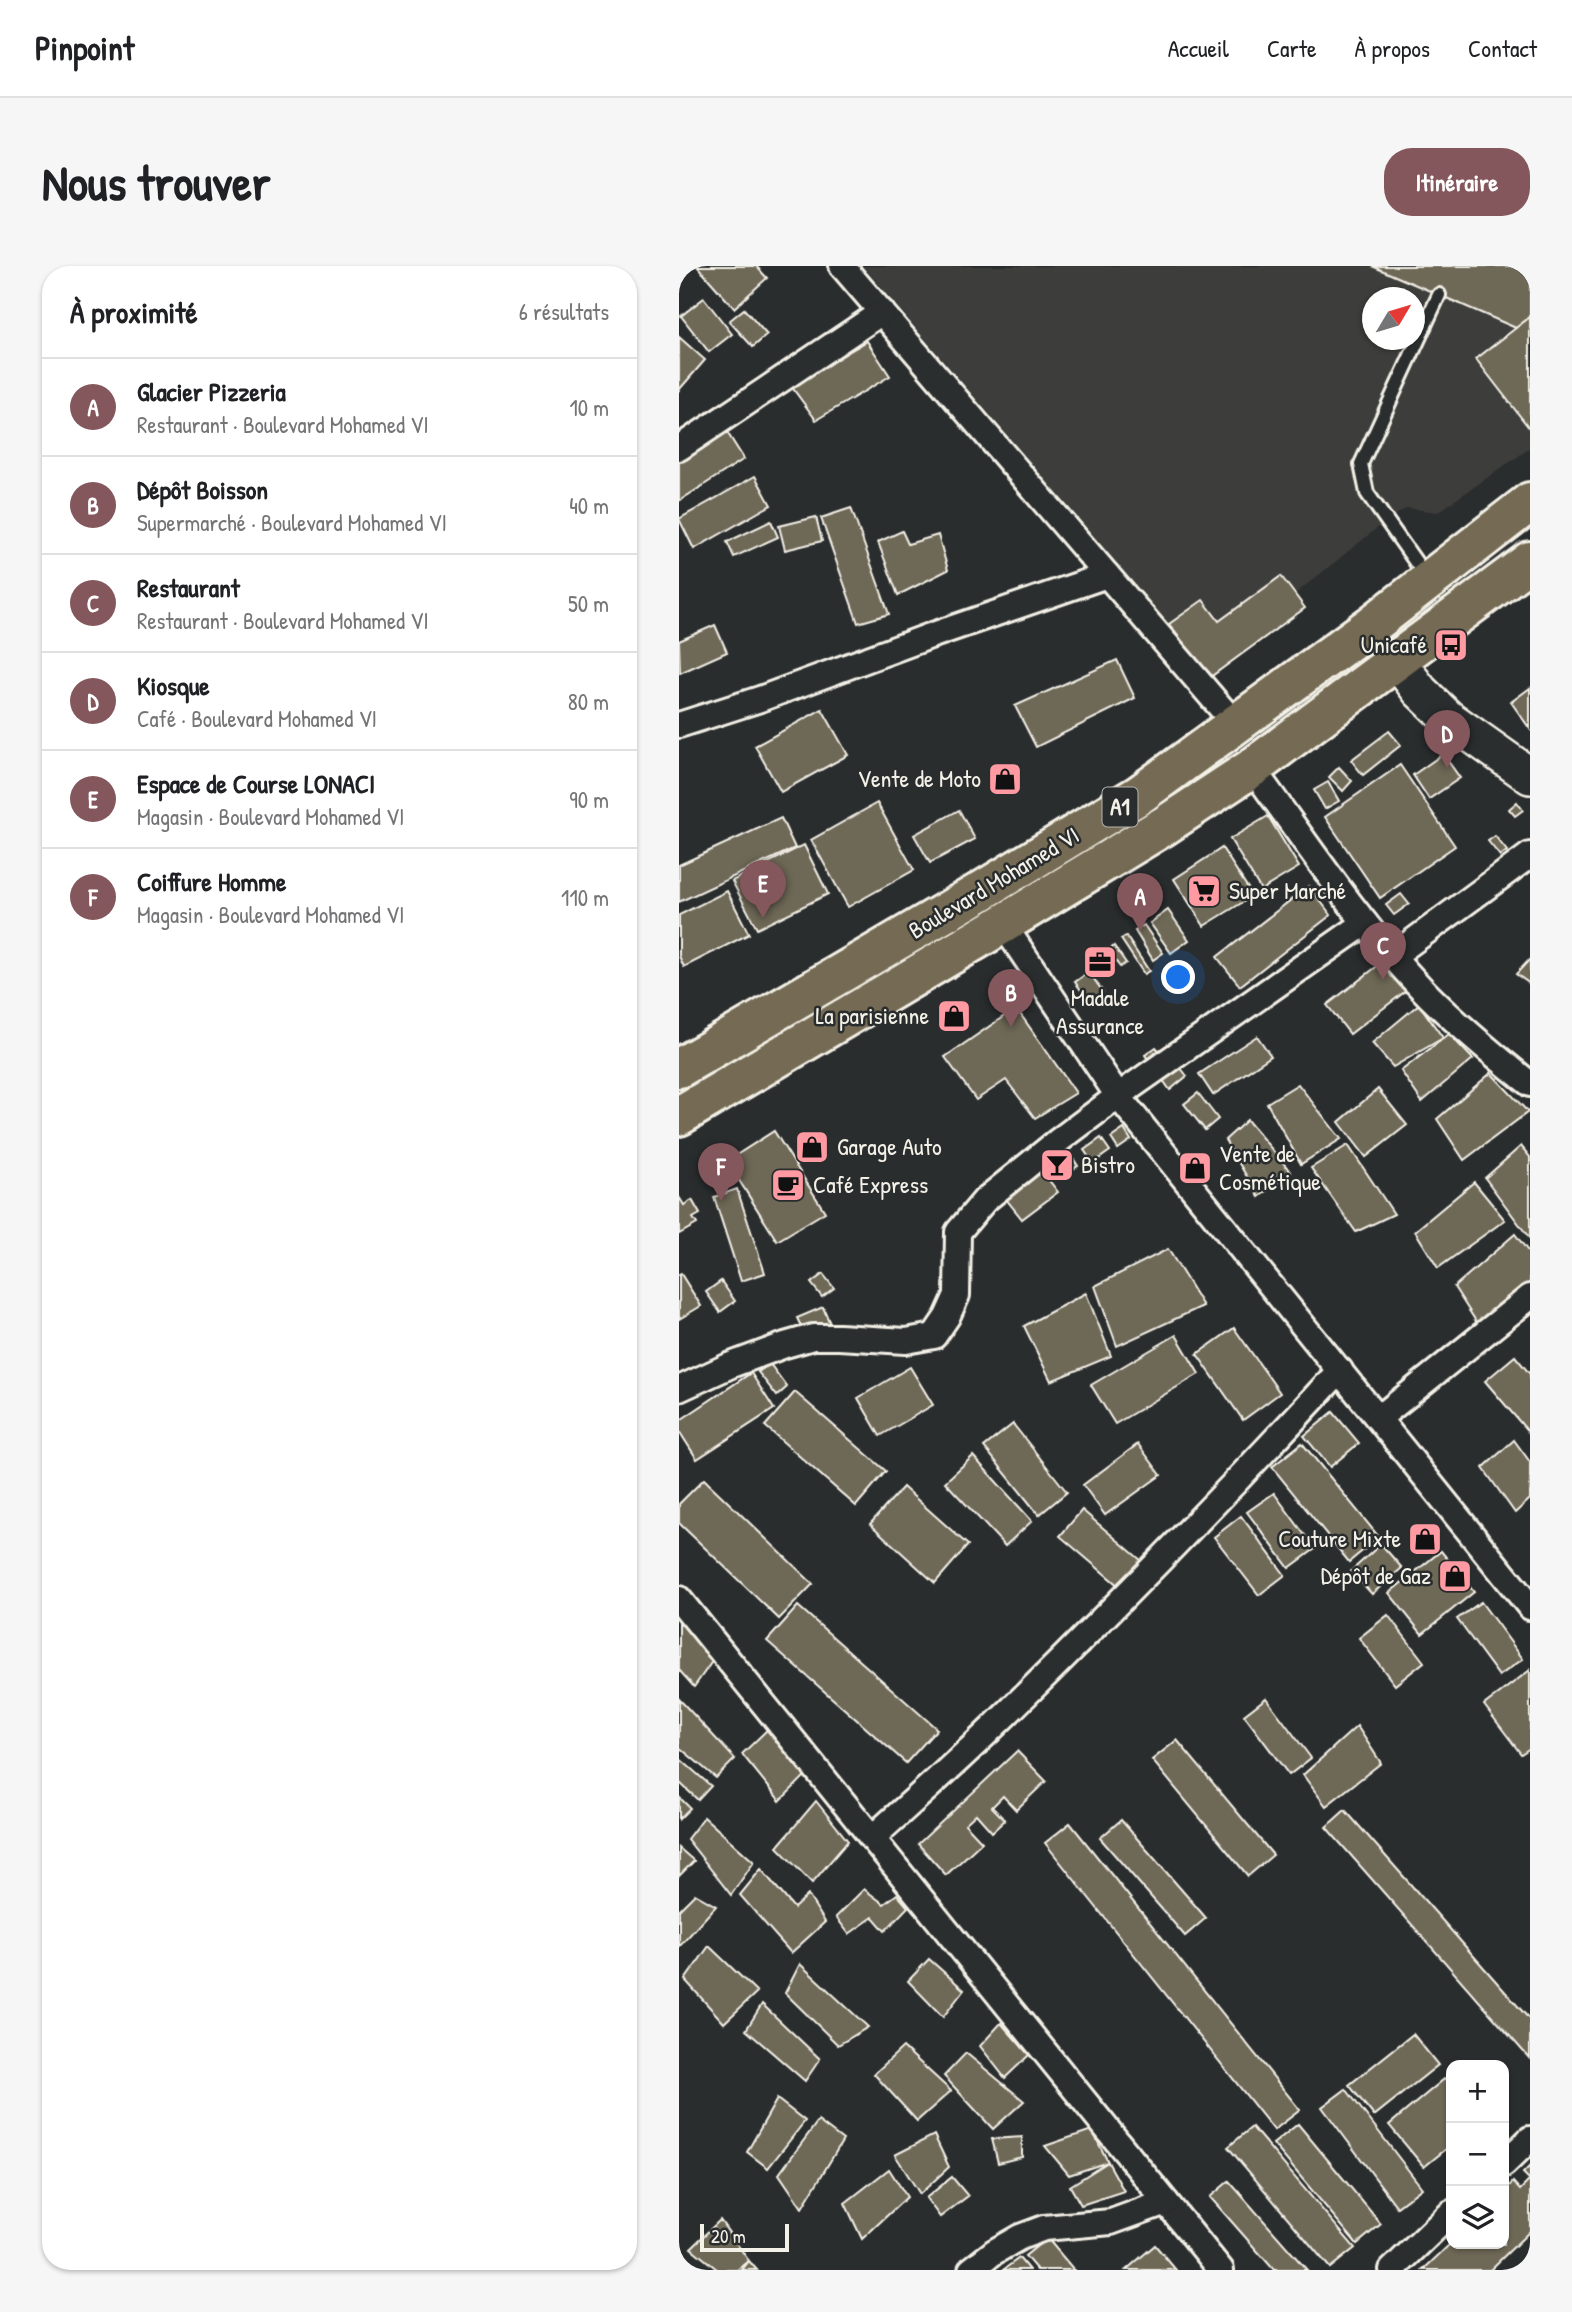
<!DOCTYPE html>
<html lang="fr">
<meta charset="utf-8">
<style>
:root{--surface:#fff;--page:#f6f6f6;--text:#202124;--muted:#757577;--line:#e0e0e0;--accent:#84575d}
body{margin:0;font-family:"Patrick Hand",sans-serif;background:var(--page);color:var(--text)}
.controls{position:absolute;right:21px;bottom:21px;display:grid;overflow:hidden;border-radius:14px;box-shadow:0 2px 5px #0004}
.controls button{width:63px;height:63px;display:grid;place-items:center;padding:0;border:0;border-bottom:2px solid var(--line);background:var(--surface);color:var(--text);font:35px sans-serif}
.compass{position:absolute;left:683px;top:21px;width:63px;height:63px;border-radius:50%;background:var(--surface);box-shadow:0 2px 5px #0004;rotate:52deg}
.scale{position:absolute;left:21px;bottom:18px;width:89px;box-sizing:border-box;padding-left:7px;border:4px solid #f4f1e8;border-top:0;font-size:19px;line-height:24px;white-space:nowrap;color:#f4f1e8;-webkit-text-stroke:5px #2a2d2e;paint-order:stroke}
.you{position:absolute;left:500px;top:712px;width:24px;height:24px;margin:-18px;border:5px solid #fff;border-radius:50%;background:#1a73e8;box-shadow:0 0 0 10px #1a73e833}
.badge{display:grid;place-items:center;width:46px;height:46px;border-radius:50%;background:var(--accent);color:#fff;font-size:23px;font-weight:700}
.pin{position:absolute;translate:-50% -58px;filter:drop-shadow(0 2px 4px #0008)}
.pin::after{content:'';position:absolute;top:37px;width:24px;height:21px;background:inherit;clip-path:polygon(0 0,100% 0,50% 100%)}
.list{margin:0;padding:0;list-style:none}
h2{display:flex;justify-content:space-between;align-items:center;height:91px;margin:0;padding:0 28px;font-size:30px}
h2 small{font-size:23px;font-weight:400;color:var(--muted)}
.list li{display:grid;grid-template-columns:46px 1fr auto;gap:21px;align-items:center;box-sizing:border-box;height:98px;padding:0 28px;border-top:2px solid var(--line)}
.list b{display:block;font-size:26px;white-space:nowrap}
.list p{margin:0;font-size:23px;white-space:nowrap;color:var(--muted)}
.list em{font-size:23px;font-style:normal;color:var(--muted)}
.icon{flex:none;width:38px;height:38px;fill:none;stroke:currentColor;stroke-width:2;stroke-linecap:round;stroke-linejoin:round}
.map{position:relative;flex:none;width:851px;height:2004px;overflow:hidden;border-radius:28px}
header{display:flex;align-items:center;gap:42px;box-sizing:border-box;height:98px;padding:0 35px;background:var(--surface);border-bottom:2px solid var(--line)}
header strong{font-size:33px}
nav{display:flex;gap:38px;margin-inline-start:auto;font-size:24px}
.intro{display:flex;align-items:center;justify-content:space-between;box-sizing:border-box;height:168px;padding:0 42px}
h1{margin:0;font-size:49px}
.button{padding:18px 32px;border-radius:28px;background:var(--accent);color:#fff;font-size:24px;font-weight:700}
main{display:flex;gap:42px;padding:0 42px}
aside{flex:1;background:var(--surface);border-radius:28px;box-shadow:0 2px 5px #0004}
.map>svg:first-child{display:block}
</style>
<header>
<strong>Pinpoint</strong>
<nav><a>Accueil</a><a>Carte</a><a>À propos</a><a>Contact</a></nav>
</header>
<div class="intro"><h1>Nous trouver</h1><a class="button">Itinéraire</a></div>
<main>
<aside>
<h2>À proximité<small>6 résultats</small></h2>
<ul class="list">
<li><span class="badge">A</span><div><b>Glacier Pizzeria</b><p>Restaurant · Boulevard Mohamed VI</p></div><em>10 m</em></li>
<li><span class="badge">B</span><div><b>Dépôt Boisson</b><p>Supermarché · Boulevard Mohamed VI</p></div><em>40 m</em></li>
<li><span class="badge">C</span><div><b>Restaurant</b><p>Restaurant · Boulevard Mohamed VI</p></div><em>50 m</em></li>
<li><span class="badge">D</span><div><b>Kiosque</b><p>Café · Boulevard Mohamed VI</p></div><em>80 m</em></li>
<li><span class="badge">E</span><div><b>Espace de Course LONACI</b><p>Magasin · Boulevard Mohamed VI</p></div><em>90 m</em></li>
<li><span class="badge">F</span><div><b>Coiffure Homme</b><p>Magasin · Boulevard Mohamed VI</p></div><em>110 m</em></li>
</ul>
</aside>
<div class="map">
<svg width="851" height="2004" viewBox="0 0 851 2004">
<rect width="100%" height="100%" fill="#2a2d2e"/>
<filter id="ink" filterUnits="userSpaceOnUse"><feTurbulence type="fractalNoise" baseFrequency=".0143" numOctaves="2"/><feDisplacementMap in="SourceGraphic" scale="14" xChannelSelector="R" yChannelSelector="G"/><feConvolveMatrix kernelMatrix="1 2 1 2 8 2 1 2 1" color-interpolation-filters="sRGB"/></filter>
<g filter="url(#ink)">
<path fill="#3e3e3a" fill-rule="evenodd" d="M184,0H851V182L759,246L728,242L707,255L616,328L626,342L530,412L490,358ZM694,32H736V74H694Z"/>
<g fill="#6e6757" stroke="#f4f1e8" stroke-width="2">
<path d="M18,0H77L88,12L55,42Z"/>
<path d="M693,0H851V51L837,62Z"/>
<path d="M25,32L53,68L30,86L2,50Z"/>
<path d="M65,43L88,69L74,81L50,55Z"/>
<path d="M851,51V163L797,93Z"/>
<path d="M0,71L26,94L0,124Z"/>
<path d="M188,75L211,110L137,154L112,120Z"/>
<path d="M46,163L65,193L0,235V192Z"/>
<path d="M76,210L92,239L15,283L0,253Z"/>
<path d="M172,242L210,348L179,357L142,252Z"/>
<path d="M137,251L143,275L106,284L100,260Z"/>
<path d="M92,255L99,271L55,291L48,276Z"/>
<path d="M223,265L229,278L259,269L269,304L219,329L199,276Z"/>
<path d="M602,310L626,342L530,412L490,358L524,334L540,355Z"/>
<path d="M36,359L48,386L1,407L0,375Z"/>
<path d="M438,394L456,432L357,481L336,440Z"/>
<path d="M851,422V463L832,436Z"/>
<path d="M143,443L169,489L102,526L76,480Z"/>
<path d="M710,465L722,479L684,509L672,494Z"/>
<path d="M764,488L781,512L750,533L734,509Z"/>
<path d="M721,499L776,580L701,632L646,551Z"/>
<path d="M660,501L673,515L664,525L650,511Z"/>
<path d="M649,516L660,535L646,543L635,524Z"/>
<path d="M838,536L844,544L836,550L830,543Z"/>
<path d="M198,537L235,604L169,641L132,574Z"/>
<path d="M280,544L296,573L251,597L235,569Z"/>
<path d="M589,550L620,601L582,624L551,573Z"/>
<path d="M102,552L116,582L0,636V599Z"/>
<path d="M816,570L828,585L821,590L809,575Z"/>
<path d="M125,579L149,628L78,663L53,615Z"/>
<path d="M543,582L574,630L525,660L495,613Z"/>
<path d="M630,620L652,649L561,720L538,691Z"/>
<path d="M48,625L70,668L5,701L0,690V649Z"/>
<path d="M722,628L730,638L715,649L707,639Z"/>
<path d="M489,644L510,674L492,687L471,657Z"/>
<path d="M465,659L484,687L474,694L456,665Z"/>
<path d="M447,670L470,705L465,708L442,673Z"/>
<path d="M435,680L447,697L441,701L429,685Z"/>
<path d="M421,692L432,706L424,712L413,698Z"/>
<path d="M851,693V718L837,708Z"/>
<path d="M705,695L728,724L671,768L648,739Z"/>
<path d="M410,706L424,726L410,735L396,716Z"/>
<path d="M740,738L764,772L714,801L693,777Z"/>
<path d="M337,742L397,827L356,852L327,814L297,834L266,791Z"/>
<path d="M770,768L794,793L743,836L722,805Z"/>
<path d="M578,770L592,790L534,829L520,808Z"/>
<path d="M477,781L482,787L471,796L466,789Z"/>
<path d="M498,797L508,810L491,824L481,810Z"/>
<path d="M812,807L849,846L785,894L758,853Z"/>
<path d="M619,818L662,873L622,898L588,837Z"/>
<path d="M699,823L728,859L687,891L660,856Z"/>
<path d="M519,827L539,853L526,864L505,838Z"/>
<path d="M568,854L612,906L580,931L546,874Z"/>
<path d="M445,863L452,874L439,883L432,872Z"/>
<path d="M95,865L146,946L98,975L48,895Z"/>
<path d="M422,872L431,885L414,897L405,884Z"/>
<path d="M669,879L715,948L677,966L632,902Z"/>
<path d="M842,880L851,891V973L806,912Z"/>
<path d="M390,886L399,900L378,913L369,899Z"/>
<path d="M359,900L379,926L343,953L323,928Z"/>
<path d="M795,916L826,954L759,1002L736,965Z"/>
<path d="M58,923L86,1007L62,1015L35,931Z"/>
<path d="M0,931L5,939L13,934L21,948L14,952L18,958L0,968Z"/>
<path d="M836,968L851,988V1019L800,1060L775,1021Z"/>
<path d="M489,983L524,1040L438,1080L416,1020Z"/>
<path d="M2,1008L22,1040L0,1053V1009Z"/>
<path d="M144,1008L155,1022L143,1031L132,1017Z"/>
<path d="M42,1015L56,1035L41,1046L27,1026Z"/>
<path d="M407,1027L432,1090L372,1115L345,1060Z"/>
<path d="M144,1041L152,1060L127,1071L118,1052Z"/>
<path d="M555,1062L601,1127L564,1154L518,1088Z"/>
<path d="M497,1069L520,1108L436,1158L412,1119Z"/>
<path d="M836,1090L851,1108V1168L806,1115Z"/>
<path d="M91,1098L108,1121L98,1130L79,1106Z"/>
<path d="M231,1101L254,1139L201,1170L179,1132Z"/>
<path d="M72,1107L95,1143L18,1193L0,1165V1155Z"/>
<path d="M116,1126L207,1205L177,1240L86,1160Z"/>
<path d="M654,1146L680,1177L651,1201L625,1170Z"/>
<path d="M334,1158L388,1226L360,1249L305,1181Z"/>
<path d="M835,1174L851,1196V1233L836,1247L804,1202Z"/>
<path d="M623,1177L700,1271L670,1296L593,1201Z"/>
<path d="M459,1178L482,1209L426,1249L404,1219Z"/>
<path d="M294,1190L353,1255L326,1280L266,1216Z"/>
<path d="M25,1213L134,1318L100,1353L0,1257V1238Z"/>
<path d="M224,1221L289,1279L256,1317L191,1258Z"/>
<path d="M595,1227L636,1283L610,1302L568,1246Z"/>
<path d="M403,1244L463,1295L441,1321L381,1270Z"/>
<path d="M562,1250L606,1309L580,1329L535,1271Z"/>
<path d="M702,1278L723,1302L693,1328L672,1305Z"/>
<path d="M762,1285L795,1326L743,1368L710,1327Z"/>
<path d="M802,1336L844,1393L820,1410L778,1353Z"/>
<path d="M119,1340L258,1463L227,1497L88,1375Z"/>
<path d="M709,1349L745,1396L716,1419L680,1372Z"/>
<path d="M0,1355L34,1394L15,1421L0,1404Z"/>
<path d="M851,1404V1482L842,1488L805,1439Z"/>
<path d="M587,1432L632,1492L610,1509L565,1449Z"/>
<path d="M0,1433L56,1493L37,1512L0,1481Z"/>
<path d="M678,1460L702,1497L647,1540L624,1509Z"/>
<path d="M90,1462L127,1509L101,1535L63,1488Z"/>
<path d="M498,1474L594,1589L569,1610L473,1494Z"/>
<path d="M338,1485L367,1515L337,1544L324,1530L313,1541L326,1554L313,1566L297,1548L286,1558L303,1576L267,1609L239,1578Z"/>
<path d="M0,1492L32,1520L19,1534L0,1516Z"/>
<path d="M0,1531L11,1542L0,1553Z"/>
<path d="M137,1535L169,1575L133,1617L98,1581Z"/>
<path d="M666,1544L851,1754V1793L647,1561Z"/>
<path d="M25,1551L75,1596L52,1629L8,1573Z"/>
<path d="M442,1554L527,1652L506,1670L421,1572Z"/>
<path d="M391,1557L621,1844L595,1864L366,1577Z"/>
<path d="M0,1582L15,1595L0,1610Z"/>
<path d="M82,1603L115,1642L129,1629L146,1656L112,1687L61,1629Z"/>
<path d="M185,1623L205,1638L218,1628L229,1641L206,1665L194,1651L170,1668L157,1651Z"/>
<path d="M16,1628L37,1640L0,1681V1644Z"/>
<path d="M30,1680L78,1726L45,1757L6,1714Z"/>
<path d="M250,1693L285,1724L264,1751L229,1715Z"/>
<path d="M121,1698L189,1761L159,1779L106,1727Z"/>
<path d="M83,1738L141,1793L126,1815L67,1764Z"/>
<path d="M322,1757L350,1789L326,1812L301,1780Z"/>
<path d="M734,1768L759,1799L695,1850L670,1819Z"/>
<path d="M224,1781L272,1825L238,1855L195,1808Z"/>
<path d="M287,1787L345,1835L314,1863L265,1810Z"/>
<path d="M770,1809L772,1812V1879L745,1901L710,1859Z"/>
<path d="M667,1823L743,1922L718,1941L643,1841Z"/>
<path d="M98,1833L126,1855L89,1902L68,1886Z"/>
<path d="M139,1855L164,1874L123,1942L100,1908Z"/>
<path d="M619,1858L702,1958L678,1978L594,1878Z"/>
<path d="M573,1861L676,1982L651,2002L549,1881Z"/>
<path d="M413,1864L429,1896L390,1909L366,1880Z"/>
<path d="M255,1869L270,1901L241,1928L216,1889Z"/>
<path d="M343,1871V1891L319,1897L313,1873Z"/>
<path d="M429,1896L445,1925L402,1939L391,1920Z"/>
<path d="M851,1900V1965L811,2004H744L772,1977L825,1978V1925L834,1916L841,1924L851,1914L844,1907Z"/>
<path d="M210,1903L228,1931L183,1973L166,1937Z"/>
<path d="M273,1911L289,1930L261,1951L247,1932Z"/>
<path d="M550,1915L628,2004H595L531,1931Z"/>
<path d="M41,1954L70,1995L59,2004H39L12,1982Z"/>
<path d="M368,1972L395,2004H358L346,1990Z"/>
<path d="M476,1979L497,2004H447Z"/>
<path d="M340,1992L350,2004H324Z"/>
<path d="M70,1995L78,2004H63Z"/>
</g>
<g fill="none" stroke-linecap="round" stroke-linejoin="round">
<g stroke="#f4f1e8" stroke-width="18">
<path id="lane" d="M748,312L688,227L682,198L760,29"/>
</g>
<g stroke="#f4f1e8" stroke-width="30">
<g id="street">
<path d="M163,0L556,458"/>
<path d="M0,182L203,46"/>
<path d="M0,459L81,433L251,370L428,309"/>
<path d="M573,502C630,580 683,662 750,730C782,762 816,790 851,818"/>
<path d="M324,658L439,830L851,1341"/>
<path d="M714,690L851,589"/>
<path d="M0,1123L52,1099L106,1079L134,1071H160L227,1075L255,1070L268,1051L278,1029L279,966L306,934L379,875L439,830L686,657"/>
<path d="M700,1152L851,1031"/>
<path d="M0,1333L542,2004"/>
<path d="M193,1572C234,1535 275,1499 314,1461C433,1345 549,1226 661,1104"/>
<path d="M825,1898L851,1873"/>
<path d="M292,2004L315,1986L341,1971L365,1962L432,1956L487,1936"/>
<path d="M713,2004L772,1947"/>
</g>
</g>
<g stroke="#f4f1e8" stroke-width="40">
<path id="secondary" d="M718,395L741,425L768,451L851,510"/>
</g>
<g stroke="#f4f1e8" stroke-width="44">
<g id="primary">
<path d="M0,802L301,626L460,529L694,358L851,236"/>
<path d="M0,850L324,658L485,560L573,502L851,295"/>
</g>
</g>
<use href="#lane" stroke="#2a2d2e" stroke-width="12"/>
<use href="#street" stroke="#2a2d2e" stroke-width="24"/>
<use href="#secondary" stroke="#2a2d2e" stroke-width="35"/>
<use href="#primary" stroke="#746b52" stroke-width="38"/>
</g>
</g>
<defs>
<g id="bus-square" transform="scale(1.75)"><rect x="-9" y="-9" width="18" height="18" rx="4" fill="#ff9aa2" stroke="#2a2d2e"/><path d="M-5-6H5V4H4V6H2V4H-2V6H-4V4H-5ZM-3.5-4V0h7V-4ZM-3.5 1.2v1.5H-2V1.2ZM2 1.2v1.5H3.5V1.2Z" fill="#111"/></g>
<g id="shop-square" transform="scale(1.75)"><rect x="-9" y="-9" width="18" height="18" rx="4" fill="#ff9aa2" stroke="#2a2d2e"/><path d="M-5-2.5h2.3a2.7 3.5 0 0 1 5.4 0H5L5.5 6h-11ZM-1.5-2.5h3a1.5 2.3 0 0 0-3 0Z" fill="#111"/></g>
<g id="supermarket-square" transform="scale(1.75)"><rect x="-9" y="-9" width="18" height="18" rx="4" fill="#ff9aa2" stroke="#2a2d2e"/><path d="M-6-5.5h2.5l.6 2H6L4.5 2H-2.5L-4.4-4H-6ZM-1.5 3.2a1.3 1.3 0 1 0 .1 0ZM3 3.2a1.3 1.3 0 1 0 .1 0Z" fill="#111"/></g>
<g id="office-square" transform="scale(1.75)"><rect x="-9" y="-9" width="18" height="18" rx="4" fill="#ff9aa2" stroke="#2a2d2e"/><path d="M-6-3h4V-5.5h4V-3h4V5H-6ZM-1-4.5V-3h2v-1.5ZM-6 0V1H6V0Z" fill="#111"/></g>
<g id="bar-square" transform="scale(1.75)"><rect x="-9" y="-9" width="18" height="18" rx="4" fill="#ff9aa2" stroke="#2a2d2e"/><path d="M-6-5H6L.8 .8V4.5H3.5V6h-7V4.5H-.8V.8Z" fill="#111"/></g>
<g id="cafe-square" transform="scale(1.75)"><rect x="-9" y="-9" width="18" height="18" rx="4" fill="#ff9aa2" stroke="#2a2d2e"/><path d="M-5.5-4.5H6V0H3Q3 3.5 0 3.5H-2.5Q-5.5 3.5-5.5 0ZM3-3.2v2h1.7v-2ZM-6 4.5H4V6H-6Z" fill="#111"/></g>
</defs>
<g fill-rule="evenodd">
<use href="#bus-square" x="772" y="379"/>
<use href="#shop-square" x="326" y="513"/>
<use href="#supermarket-square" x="525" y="625"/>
<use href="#office-square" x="421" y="696"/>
<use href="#shop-square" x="275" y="750"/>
<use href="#shop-square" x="133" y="881"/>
<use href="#bar-square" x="378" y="899"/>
<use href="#shop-square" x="516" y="902"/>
<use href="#cafe-square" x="109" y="919"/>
<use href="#shop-square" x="746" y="1273"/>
<use href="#shop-square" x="776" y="1310"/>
</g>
<g text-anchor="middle" stroke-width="5" stroke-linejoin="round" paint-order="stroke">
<rect fill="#2a2d2e" stroke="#b7b6b0" stroke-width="2" x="423.5" y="521.5" width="35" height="39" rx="5"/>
<g font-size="23" font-weight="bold" fill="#f4f1e8">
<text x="441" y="549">A1</text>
</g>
<g font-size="24" fill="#f4f1e8" stroke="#2a2d2e" text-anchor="end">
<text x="748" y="387">Unicafé</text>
<text x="302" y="521">Vente de Moto</text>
<text x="550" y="633" text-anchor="start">Super Marché</text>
<text x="421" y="740" text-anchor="middle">Madale<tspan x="421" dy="28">Assurance</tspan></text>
<text x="250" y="758">La parisienne</text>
<text x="158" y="889" text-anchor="start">Garage Auto</text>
<text x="540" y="896" text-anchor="start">Vente de<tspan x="540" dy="28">Cosmétique</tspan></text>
<text x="402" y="907" text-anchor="start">Bistro</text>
<text x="134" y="927" text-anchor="start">Café Express</text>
<text x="722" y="1281">Couture Mixte</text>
<text x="752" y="1318">Dépôt de Gaz</text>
</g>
<g font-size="24" fill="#f4f1e8" stroke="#2a2d2e">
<text transform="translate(315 617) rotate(-31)" y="8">Boulevard Mohamed VI</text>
</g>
</g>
</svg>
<div class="controls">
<button>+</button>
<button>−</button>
<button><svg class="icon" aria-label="layers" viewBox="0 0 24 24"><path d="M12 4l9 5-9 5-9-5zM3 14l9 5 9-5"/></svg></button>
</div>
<svg class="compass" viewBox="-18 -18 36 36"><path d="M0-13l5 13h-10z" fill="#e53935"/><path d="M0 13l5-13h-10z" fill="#757577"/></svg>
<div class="scale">20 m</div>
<div class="you"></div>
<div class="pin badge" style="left:461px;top:665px">A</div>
<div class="pin badge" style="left:332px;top:761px">B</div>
<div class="pin badge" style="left:704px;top:714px">C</div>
<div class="pin badge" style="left:768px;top:502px">D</div>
<div class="pin badge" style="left:84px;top:652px">E</div>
<div class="pin badge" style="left:42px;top:935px">F</div>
</div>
</main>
